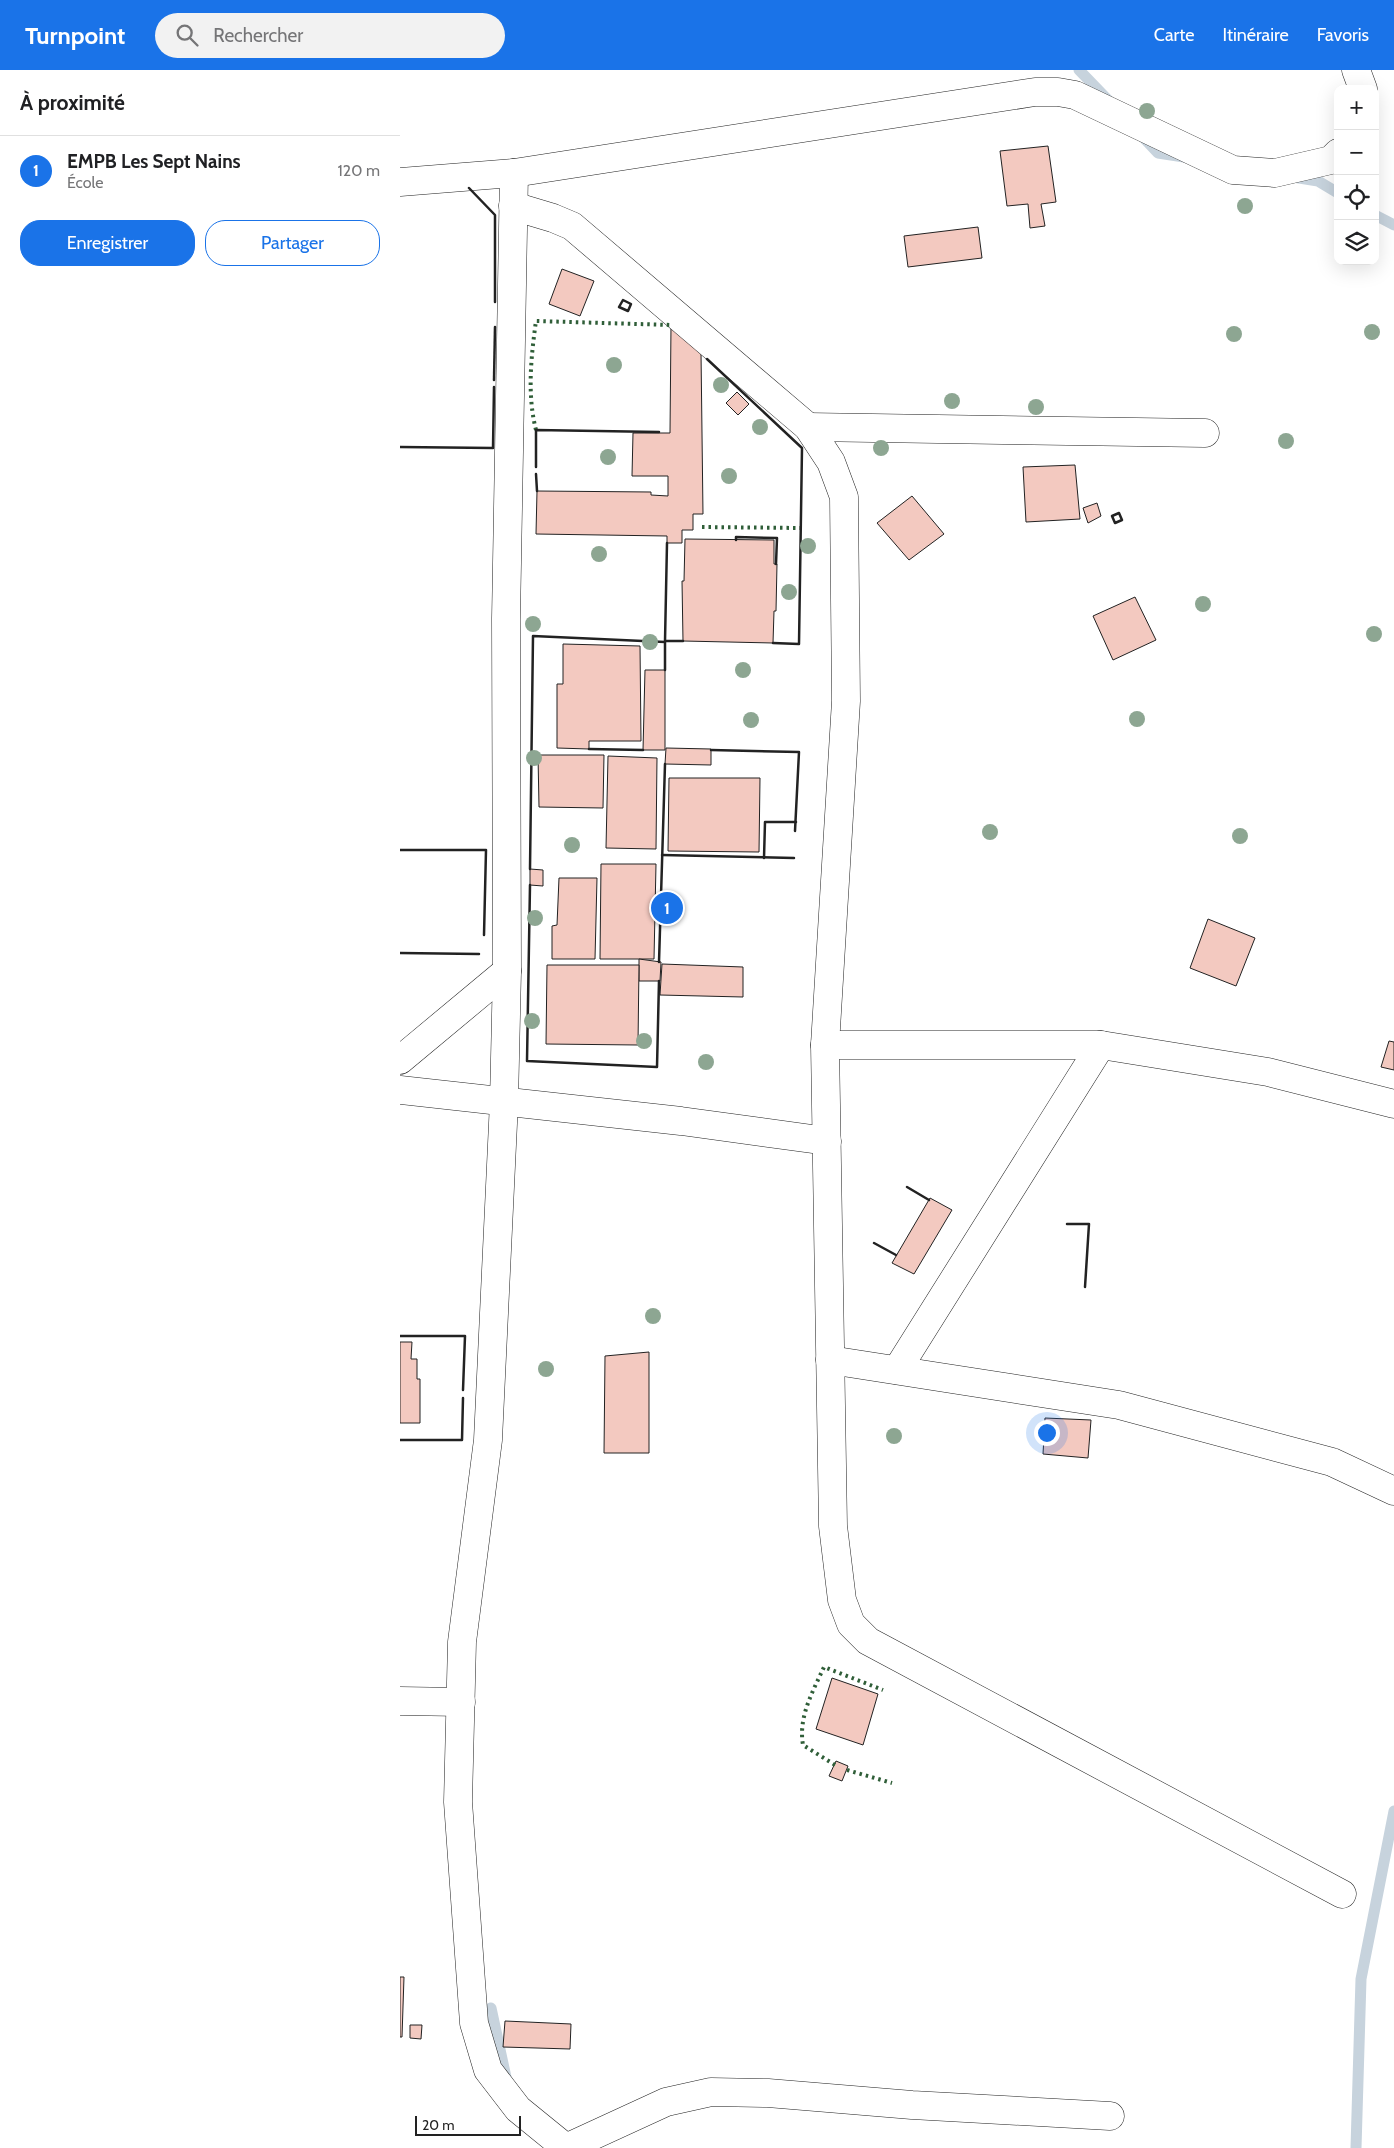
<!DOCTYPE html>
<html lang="fr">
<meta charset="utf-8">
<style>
:root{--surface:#fff;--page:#f2f2f2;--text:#202124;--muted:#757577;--line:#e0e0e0;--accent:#1a73e8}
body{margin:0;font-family:Cabin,sans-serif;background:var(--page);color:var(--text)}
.controls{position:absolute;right:15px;top:15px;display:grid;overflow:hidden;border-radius:10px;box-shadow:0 5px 20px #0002}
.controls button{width:45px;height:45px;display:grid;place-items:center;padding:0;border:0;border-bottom:1px solid var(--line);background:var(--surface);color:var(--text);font:25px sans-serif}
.scale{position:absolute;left:15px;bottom:12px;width:106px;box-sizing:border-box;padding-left:5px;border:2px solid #222;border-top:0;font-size:14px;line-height:18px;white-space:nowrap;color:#222;-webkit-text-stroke:4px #fff;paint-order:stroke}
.you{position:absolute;left:646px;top:1362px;width:18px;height:18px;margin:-12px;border:4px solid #fff;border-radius:50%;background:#1a73e8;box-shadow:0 0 0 8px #1a73e833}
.badge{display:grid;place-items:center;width:32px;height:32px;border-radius:50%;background:var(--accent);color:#fff;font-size:16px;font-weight:700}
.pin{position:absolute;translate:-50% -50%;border:2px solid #fff;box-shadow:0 1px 5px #0006}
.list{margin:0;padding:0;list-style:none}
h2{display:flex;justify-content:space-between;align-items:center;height:65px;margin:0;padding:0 20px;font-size:21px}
h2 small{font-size:16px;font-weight:400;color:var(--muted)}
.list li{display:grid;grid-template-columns:32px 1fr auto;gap:15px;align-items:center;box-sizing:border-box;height:70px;padding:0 20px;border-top:1px solid var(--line)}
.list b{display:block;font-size:19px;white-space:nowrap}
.list p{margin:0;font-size:16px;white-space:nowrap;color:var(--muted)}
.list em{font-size:16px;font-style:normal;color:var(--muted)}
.actions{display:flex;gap:10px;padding:15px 20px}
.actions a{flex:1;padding:11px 0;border:1px solid var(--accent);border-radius:20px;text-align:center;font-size:18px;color:var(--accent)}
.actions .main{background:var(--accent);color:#fff}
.icon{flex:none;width:28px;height:28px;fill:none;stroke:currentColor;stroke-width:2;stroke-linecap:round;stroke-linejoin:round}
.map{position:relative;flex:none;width:994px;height:2078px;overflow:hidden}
header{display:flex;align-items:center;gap:30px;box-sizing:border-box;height:70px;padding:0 25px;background:var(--accent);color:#fff}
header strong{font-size:24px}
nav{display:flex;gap:28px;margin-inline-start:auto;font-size:18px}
.search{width:350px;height:45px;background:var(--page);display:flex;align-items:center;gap:12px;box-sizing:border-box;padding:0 18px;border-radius:28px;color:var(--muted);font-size:19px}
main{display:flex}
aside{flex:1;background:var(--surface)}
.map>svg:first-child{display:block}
</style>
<header>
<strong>Turnpoint</strong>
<div class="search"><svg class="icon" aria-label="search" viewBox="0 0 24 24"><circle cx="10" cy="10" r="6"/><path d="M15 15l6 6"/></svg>Rechercher</div>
<nav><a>Carte</a><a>Itinéraire</a><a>Favoris</a></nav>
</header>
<main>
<aside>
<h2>À proximité<small></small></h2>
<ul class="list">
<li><span class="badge">1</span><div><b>EMPB Les Sept Nains</b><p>École</p></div><em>120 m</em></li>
</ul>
<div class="actions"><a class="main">Enregistrer</a><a>Partager</a></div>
</aside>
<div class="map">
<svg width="994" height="2078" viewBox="0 0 994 2078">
<rect width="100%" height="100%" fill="#fff"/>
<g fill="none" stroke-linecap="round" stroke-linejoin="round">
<g stroke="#c7d3dd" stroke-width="11">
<path d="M679,0L709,31"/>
<path d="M742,66L758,83L784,87"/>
<path d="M893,107L918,111L938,123"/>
<path d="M975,145L994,155"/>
<path d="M91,1938L107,2012"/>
<path d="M956,2078L961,1909L994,1741"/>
</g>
</g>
<g fill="#f3c9c0" stroke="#222">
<path d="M648,76L656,132L641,134L645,156L630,158L628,134L607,136L600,81Z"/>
<path d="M578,157L582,188L508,197L504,166Z"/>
<path d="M162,199L194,211L180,246L149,234Z"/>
<path d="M271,255L301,282L303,444H293V460H282V473H267V466L136,464L137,421L251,422V425L268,426V406H232L233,363H270Z"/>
<path d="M337,322L349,334L338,345L326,333Z"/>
<path d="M675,395L680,449L626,452L623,397Z"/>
<path d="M512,426L544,464L509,490L477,453Z"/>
<path d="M697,433L701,446L688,453L683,438Z"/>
<path d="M285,469L374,470V494H377L376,541H374L373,573L283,571L282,511H284Z"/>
<path d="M735,527L756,570L713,590L693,546Z"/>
<path d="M163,574L240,576L241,671H189V679L157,678V614H163Z"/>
<path d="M245,600H265V680H243Z"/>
<path d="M266,678L311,679V695L265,694Z"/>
<path d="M138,685H204L203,738L139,737Z"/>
<path d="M208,686L257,688L256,779L206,778Z"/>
<path d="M269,708H360L359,782L268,781Z"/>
<path d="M201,794H256L254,889H200Z"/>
<path d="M130,799L143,800V816L130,815Z"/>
<path d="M159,808H197L195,889H152V856L157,855Z"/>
<path d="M808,849L855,868L836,916L790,898Z"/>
<path d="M239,889L261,892L260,911H239Z"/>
<path d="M262,894L343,897V927L260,925Z"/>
<path d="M147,895H239L238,975L146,974Z"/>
<path d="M989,971L994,972V1000L981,997Z"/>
<path d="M530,1128L552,1140L514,1204L492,1193Z"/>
<path d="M0,1272H12L11,1289H17V1309H20V1353H0Z"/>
<path d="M249,1282V1383H204L205,1286Z"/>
<path d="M645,1348L691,1350L688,1388L643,1384Z"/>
<path d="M432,1608L478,1624L463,1675L416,1659Z"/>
<path d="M436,1691L448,1696L442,1711L429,1706Z"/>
<path d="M0,1907H4L2,1967H0Z"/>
<path d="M105,1951L171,1954L170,1979L103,1977Z"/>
<path d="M10,1955H22L21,1969L10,1968Z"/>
</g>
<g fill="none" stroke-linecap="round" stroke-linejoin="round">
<g stroke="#222" stroke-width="29">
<g id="minor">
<path d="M956,0L963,19"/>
<path d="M114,103L106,549L107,901L104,1032L88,1370L62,1572L58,1732L74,1953L88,2000L118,2039L166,2078"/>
<path d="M0,112L114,103L635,22H658L675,25L833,100L875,103L931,90L938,83"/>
<path d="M113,136L153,148L172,156L408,357L431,392L444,427L446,631L425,975L433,1456L442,1530L451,1554L468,1571L942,1824"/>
<path d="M408,357L805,363"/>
<path d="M425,975H701L868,1002L994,1034"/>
<path d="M0,990L107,901"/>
<path d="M0,1020L281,1051L427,1071"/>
<path d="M430,1290L719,1335L932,1392L994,1421"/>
<path d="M497,1300L701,975"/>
<path d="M0,1631L61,1632"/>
<path d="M166,2078L266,2032L311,2022L368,2023L512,2035L710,2046"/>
</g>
</g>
<use href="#minor" stroke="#fff" stroke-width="28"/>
<g stroke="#2f5e38" stroke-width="4" stroke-dasharray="2.5 4" stroke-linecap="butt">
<path d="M136,360C127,325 131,287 136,251L271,255"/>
<path d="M302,457L400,458"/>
<path d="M435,1695L403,1675C398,1647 413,1621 424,1597L483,1620"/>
<path d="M447,1700L492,1713"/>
</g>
<g stroke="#222" stroke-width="2.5">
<path d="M69,118L95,145V232"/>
<path d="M223,230L231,234L228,241L219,237Z"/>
<path d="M307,289L402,378L399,574L373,573"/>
<path d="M94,310L95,257"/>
<path d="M0,377L93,378L94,317"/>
<path d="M136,397V360L259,362"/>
<path d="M136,404L137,421"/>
<path d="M719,443L722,450L715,453L712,446Z"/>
<path d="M336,470V467L377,468L376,494"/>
<path d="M267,473L265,571H283"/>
<path d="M189,679L243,680"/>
<path d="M311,680L399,682L395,761"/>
<path d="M0,780H86L84,865"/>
<path d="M262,785L394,788"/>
<path d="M364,788L365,752H396"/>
<path d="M130,799L133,566L265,572V600"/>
<path d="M130,815L127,991L257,997L259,911"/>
<path d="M0,883L79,884"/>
<path d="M259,892L265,694"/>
<path d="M507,1117L529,1130"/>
<path d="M667,1154H689L685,1217"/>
<path d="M474,1173L496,1185"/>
<path d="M0,1266H65L63,1320"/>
<path d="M0,1370H62L63,1328"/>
</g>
</g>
<g fill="#8da692">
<circle cx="747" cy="41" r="8"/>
<circle cx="845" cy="136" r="8"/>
<circle cx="972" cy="262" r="8"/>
<circle cx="834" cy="264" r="8"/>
<circle cx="214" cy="295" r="8"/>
<circle cx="321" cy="315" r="8"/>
<circle cx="552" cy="331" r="8"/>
<circle cx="636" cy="337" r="8"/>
<circle cx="360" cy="357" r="8"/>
<circle cx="886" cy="371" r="8"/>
<circle cx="481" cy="378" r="8"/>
<circle cx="208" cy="387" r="8"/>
<circle cx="329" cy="406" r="8"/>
<circle cx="408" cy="476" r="8"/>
<circle cx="199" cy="484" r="8"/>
<circle cx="389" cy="522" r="8"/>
<circle cx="803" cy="534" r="8"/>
<circle cx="133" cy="554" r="8"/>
<circle cx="974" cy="564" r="8"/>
<circle cx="250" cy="572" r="8"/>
<circle cx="343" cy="600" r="8"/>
<circle cx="737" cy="649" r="8"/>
<circle cx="351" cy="650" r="8"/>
<circle cx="134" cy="688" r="8"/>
<circle cx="590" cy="762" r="8"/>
<circle cx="840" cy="766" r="8"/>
<circle cx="172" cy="775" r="8"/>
<circle cx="135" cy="848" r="8"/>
<circle cx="132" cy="951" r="8"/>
<circle cx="244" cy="971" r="8"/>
<circle cx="306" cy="992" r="8"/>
<circle cx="253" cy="1246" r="8"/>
<circle cx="146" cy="1299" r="8"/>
<circle cx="494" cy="1366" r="8"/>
</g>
</svg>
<div class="controls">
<button>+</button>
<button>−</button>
<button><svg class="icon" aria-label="locate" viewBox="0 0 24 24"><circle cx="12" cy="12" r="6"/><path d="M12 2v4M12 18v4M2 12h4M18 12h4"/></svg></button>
<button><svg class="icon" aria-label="layers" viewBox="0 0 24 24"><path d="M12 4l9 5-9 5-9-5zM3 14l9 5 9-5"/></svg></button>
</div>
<div class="scale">20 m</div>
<div class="you"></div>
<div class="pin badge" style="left:267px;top:838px">1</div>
</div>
</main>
